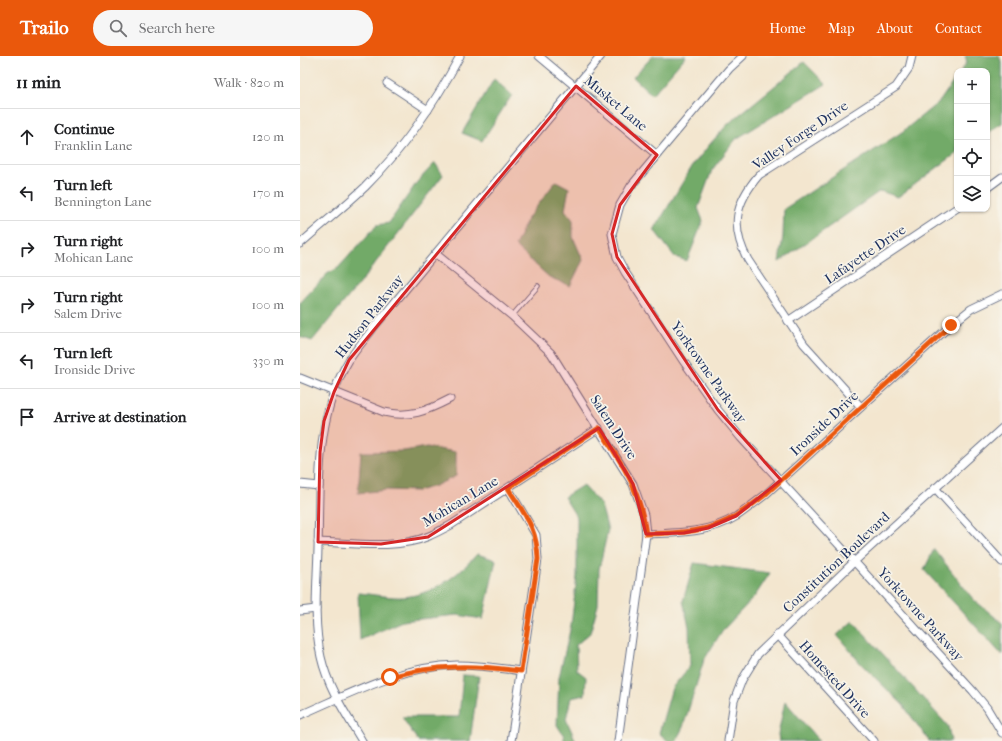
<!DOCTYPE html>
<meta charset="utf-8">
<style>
:root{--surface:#fff;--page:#f6f6f6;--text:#202124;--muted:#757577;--line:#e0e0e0;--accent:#ea580c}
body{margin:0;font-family:"IM FELL French Canon",serif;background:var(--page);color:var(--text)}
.controls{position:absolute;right:12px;top:12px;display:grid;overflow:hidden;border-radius:8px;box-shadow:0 1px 3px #0004}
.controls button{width:36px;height:36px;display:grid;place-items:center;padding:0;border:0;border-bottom:1px solid var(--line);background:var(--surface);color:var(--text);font:20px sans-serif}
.stop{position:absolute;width:12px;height:12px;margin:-9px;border:3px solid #ea580c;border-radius:50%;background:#fff}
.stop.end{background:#ea580c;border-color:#fff;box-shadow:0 1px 4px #0008}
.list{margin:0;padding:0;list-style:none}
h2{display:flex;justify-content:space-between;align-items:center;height:52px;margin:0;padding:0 16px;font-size:17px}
h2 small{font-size:13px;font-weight:400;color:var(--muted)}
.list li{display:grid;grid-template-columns:26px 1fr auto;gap:12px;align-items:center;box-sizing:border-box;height:56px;padding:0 16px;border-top:1px solid var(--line)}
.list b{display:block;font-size:15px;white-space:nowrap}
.list p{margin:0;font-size:13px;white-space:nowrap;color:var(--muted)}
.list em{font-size:13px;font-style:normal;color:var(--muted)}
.icon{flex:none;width:22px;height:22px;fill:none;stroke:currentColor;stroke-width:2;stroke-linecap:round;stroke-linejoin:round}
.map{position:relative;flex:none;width:702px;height:685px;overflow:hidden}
header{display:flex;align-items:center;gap:24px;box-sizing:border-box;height:56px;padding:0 20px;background:var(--accent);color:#fff}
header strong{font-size:19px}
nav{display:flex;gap:22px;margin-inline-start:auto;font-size:14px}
.search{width:280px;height:36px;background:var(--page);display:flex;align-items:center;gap:10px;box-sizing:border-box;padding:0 14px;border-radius:22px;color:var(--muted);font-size:15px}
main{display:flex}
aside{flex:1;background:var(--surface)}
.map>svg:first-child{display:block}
</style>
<header>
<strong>Trailo</strong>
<div class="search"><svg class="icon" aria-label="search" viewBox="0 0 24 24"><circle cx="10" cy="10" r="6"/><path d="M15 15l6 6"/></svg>Search here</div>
<nav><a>Home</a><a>Map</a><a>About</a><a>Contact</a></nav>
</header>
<main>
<aside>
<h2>11 min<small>Walk · 820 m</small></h2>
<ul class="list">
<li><svg class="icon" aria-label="ahead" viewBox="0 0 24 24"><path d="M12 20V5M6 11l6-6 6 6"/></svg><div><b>Continue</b><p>Franklin Lane</p></div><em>120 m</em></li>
<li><svg class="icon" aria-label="left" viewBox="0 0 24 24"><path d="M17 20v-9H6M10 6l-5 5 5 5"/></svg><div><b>Turn left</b><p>Bennington Lane</p></div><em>170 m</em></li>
<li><svg class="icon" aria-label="right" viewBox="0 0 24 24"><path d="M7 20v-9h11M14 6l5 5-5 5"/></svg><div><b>Turn right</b><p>Mohican Lane</p></div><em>100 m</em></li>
<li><svg class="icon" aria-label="right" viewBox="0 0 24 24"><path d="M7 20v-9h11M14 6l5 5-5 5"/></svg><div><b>Turn right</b><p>Salem Drive</p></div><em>100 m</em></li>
<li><svg class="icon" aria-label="left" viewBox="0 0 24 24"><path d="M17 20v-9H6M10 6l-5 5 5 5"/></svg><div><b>Turn left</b><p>Ironside Drive</p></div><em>330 m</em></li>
<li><svg class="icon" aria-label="arrive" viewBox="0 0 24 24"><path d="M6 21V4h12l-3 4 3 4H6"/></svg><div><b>Arrive at destination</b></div></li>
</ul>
</aside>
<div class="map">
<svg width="702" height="685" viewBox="0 0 702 685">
<rect width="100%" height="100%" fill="#f7f3e8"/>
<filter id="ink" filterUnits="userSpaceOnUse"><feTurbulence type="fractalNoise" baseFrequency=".025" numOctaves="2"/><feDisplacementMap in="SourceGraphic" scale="8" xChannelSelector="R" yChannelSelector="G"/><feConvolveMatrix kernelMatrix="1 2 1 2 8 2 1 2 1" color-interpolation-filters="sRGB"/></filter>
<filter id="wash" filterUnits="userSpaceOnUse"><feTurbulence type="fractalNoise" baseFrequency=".012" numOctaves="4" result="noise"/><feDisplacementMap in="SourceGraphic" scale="16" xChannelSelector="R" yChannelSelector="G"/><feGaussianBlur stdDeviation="0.9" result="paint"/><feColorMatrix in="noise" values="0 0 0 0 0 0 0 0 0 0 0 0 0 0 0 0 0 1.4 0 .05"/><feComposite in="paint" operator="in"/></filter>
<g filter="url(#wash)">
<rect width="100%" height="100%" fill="#f3e6cf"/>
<g fill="#72aa68" stroke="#466c63">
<path d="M353,0H386L352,39L333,21Z"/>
<path d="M665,0H699L702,7V67L687,77V15H661L667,6Z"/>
<path d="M504,6L526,28L436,83L412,114L398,152L403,165L387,205L375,201L354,174L393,109L410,88L428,68Z"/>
<path d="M657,20V97L598,141L580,135L479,206L483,180L484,153L602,76L640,45Z"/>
<path d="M194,23L212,39L182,85L162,77Z"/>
<path d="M135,107L143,119L63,223L12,285L0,281V247L27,218L38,212L77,169L89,167L117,126Z"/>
<path d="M256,125L269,132L265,154L273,164V181L283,204L270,230L249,221L215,190L228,162Z"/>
<path d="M127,391L156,396V420L135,430L118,435L87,434L58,437L61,396L104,395Z"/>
<path d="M283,429L301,449L308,474L299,513L298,549L290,577L276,589L277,614L286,621L285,639L271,642L266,663L276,685H264V680L257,669L259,621L271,570L277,520V462L264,441Z"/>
<path d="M634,493L673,543L702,567V599L624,514Z"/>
<path d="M177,498L196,504L183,563L157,559L102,565L60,584L58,537C72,538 90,542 104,541C133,538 158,520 177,498Z"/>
<path d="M394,507L470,517L455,540L422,575L404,604L383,671L376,685H368L359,677L372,632L390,610L389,571L383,545Z"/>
<path d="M553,565L648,670L651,685H629L603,649L561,608L537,579Z"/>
<path d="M163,619L179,620L170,685H118L102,661H159Z"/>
<path d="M485,645L519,685H479L478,678Z"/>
</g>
</g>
<g filter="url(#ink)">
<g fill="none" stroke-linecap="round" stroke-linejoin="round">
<g stroke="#676f86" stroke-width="5.5">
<path id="lane" d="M212,260L238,230"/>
</g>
<g stroke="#676f86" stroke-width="9">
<g id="street">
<path d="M239,0L357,99"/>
<path d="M443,0L429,13L331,130L320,149L312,178L317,201L325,216L384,306L418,354L441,382L673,635L687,652L702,677"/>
<path d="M87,27L128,54"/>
<path d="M687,132L702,121"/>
<path d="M0,188C21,169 44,151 65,131C104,92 134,49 160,0"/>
<path d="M136,198L212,260L251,297L333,428L344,459L346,478L318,685"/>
<path d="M488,265L657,152"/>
<path d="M0,322L84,356C109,362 127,355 150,343"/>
<path d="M561,351L504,288L448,204C430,171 435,147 459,119L596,31L609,12L612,0"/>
<path d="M0,428L19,430"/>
<path d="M208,432L236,479L238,503L211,685"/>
<path d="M635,432L702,506"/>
<path d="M346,478C378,477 410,477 437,460C447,453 456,446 465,439L651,269L671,253L702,238"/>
<path d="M18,486C53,487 96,494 129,480C136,477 143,473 151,469L299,372"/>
<path d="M0,555L16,553"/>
<path d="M477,578L574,685"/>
<path d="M0,659C51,637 100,610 157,609C179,609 200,612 221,615"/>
<path d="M62,685C46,658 28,632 21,601C13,566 17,528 18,493C20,429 14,362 49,304C56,293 66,282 74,271L301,0"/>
<path d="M428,685L434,645L442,624L458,598L555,505L702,372"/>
</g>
</g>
<use href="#lane" stroke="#fff" stroke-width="3.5"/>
<use href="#street" stroke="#fff" stroke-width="7"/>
</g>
</g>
<g fill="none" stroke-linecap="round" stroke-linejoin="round" filter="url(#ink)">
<path stroke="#ea580c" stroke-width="5" d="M90,621C137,608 174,609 221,615L238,503C237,471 224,458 208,432L299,372C323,410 340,432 346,478C378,477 409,477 437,459C447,453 456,446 465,439L651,269"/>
</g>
<path fill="#d62828" fill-opacity="0.2" stroke="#d62828" stroke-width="3" stroke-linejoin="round" d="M276,30L357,99L320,149L312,178L317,201L418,354L481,424L436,460L408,472L384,477L346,478L333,428L299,372L128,481L81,488L18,486L20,396L24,365L34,336L49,304Z"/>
<g text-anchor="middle" stroke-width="3.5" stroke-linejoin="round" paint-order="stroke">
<g font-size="14" fill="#1b2f5e" stroke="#f7f3e8">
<text transform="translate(316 47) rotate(40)" y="5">Musket Lane</text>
<text transform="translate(500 79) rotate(-34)" y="5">Valley Forge Drive</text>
<text transform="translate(565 198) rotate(-34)" y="5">Lafayette Drive</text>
<text transform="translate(69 260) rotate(-52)" y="5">Hudson Parkway</text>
<text transform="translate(409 316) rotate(55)" y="5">Yorktowne Parkway</text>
<text transform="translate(524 367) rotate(-43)" y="5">Ironside Drive</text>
<text transform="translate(314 371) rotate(57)" y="5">Salem Drive</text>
<text transform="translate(160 445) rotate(-31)" y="5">Mohican Lane</text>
<text transform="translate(536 506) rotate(-43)" y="5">Constitution Boulevard</text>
<text transform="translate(621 558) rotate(48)" y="5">Yorktowne Parkway</text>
<text transform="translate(535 623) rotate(48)" y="5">Homested Drive</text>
</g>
</g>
</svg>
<div class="controls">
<button>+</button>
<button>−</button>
<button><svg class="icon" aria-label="locate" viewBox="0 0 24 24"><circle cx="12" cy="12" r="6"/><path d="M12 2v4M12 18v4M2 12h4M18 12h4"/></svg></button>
<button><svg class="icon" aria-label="layers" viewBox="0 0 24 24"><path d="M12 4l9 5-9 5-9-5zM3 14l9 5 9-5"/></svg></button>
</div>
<div class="stop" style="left:90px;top:621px"></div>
<div class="stop end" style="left:651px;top:269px"></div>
</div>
</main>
